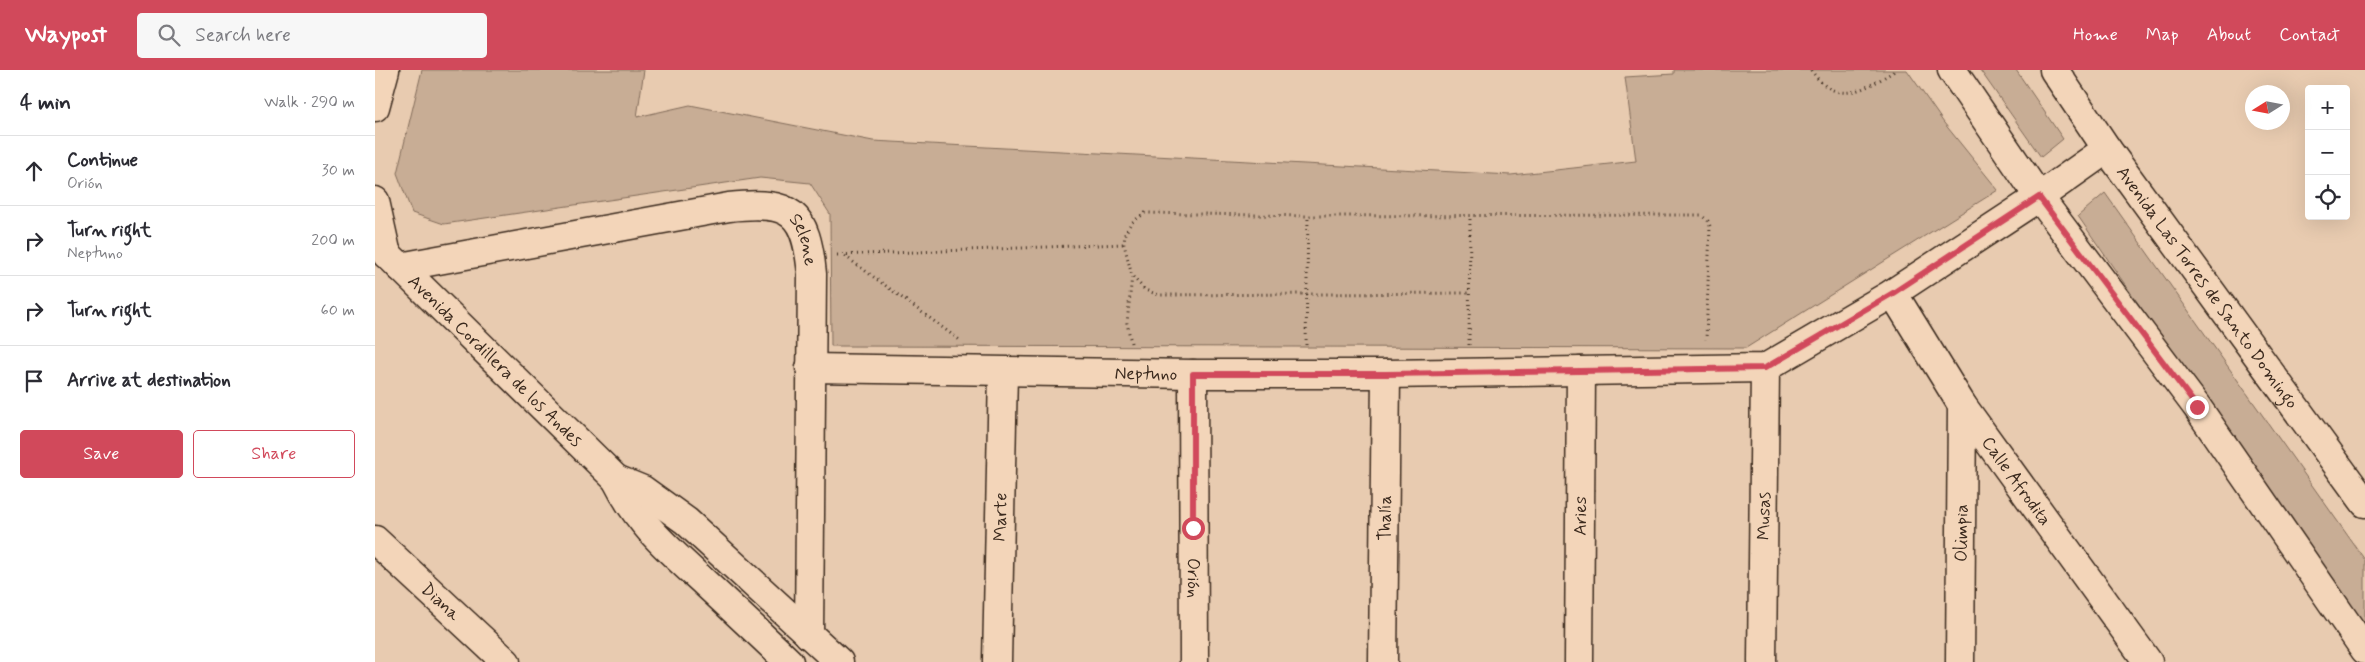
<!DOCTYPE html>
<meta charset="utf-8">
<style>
:root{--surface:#fff;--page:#f7f7f7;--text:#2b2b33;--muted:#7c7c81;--line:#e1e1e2;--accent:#d1495b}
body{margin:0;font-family:Mynerve,sans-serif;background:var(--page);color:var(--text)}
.controls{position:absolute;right:15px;top:15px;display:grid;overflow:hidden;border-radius:5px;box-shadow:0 5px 20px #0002}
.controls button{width:45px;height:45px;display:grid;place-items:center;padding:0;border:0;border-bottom:1px solid var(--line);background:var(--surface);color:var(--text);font:25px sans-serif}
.compass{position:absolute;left:1870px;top:15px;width:45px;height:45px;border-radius:50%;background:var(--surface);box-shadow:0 5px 20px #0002;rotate:259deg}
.stop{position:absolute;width:15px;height:15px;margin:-11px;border:4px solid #d1495b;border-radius:50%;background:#fff}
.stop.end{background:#d1495b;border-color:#fff;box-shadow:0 1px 5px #0008}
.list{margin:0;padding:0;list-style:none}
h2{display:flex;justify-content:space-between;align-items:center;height:65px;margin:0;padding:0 20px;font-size:21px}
h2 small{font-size:16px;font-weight:400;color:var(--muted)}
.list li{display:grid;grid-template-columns:32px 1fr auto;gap:15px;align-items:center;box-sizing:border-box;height:70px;padding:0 20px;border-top:1px solid var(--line)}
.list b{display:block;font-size:19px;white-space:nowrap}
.list p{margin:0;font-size:16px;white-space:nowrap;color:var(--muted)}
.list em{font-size:16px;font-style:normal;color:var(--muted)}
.actions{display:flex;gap:10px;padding:15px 20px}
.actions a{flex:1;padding:11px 0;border:1px solid var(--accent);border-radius:5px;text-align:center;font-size:18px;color:var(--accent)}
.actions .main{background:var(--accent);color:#fff}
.icon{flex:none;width:28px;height:28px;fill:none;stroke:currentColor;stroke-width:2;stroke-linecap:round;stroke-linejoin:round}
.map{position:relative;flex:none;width:1990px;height:592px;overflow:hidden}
header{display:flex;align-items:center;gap:30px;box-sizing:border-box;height:70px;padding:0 25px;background:var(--accent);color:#fff}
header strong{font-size:24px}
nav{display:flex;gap:28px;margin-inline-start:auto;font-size:18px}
.search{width:350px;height:45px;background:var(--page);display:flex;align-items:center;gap:12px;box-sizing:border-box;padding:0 18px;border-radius:5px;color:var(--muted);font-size:19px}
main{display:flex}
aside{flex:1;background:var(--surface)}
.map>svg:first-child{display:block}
</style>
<header>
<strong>Waypost</strong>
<div class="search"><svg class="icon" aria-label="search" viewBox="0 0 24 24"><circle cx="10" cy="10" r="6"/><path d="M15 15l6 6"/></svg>Search here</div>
<nav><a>Home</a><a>Map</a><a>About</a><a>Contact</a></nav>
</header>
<main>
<aside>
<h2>4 min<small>Walk · 290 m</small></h2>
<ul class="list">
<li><svg class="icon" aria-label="ahead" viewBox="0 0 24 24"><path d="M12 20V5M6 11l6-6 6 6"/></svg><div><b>Continue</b><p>Orión</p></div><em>30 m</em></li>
<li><svg class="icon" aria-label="right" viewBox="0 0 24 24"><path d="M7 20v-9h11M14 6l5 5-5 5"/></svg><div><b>Turn right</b><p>Neptuno</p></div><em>200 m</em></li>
<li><svg class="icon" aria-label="right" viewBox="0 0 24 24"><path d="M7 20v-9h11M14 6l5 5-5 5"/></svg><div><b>Turn right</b></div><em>60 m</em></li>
<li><svg class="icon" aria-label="arrive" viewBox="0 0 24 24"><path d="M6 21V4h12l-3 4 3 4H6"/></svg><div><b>Arrive at destination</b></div></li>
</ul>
<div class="actions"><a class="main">Save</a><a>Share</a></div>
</aside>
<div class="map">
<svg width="1990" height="592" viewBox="0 0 1990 592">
<rect width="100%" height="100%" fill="#e8cbb0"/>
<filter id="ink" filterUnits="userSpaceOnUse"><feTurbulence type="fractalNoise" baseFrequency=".02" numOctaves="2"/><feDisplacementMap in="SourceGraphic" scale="10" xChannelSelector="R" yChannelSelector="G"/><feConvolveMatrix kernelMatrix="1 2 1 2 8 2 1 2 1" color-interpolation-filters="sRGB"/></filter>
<g filter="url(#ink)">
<g fill="#c8ad95" stroke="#826c5a">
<path d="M47,0H269L262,47L315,35L498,71L1136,105L1261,91L1250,7L1299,4V0H1532L1569,53L1623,120L1371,278L456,276L455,144L435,113L385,108L69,154L37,143L22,103Z"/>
<path d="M1605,0H1641L1688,69L1666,87Z"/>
<path d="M1730,123L1990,490V564L1703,146Z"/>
</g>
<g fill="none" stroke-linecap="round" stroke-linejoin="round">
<g stroke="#3b2a1e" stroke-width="31">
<g id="street">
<path id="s1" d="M25,197L354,137C417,130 431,142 437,204L434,565"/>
<path id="s2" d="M1518,223L1587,335L1773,592"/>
<path id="s3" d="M435,298L818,304H1011L1390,298L1518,223L1664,127L1732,79"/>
<path id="s4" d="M818,304L819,592"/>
<path id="s5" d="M0,470L131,592"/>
<path id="s6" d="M622,592L628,302"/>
<path id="s7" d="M1008,592L1011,304"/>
<path id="s8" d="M1204,592L1206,301"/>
<path id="s9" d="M1387,592L1390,298"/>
<path id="s10" d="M1585,592L1587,335"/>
</g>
</g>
<g stroke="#3b2a1e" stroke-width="31">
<g id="secondary">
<path d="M1577,0L1664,127L1822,337L1990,580"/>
<path id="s11" d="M1679,0L1732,79L1990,433"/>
<path d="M0,37L10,0"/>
<path d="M0,131L12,185"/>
<path id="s12" d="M0,172L241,409C263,454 293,479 330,513C358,539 386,565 414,592"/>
<path d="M241,409L268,420L311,451L464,592"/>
</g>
</g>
<g stroke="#3b2a1e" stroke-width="3" stroke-dasharray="1 4" stroke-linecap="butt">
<path d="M1436,0C1461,37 1487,21 1518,2L1519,0"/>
<path d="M462,185L749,174"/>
<path d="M470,186L586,271"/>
<path d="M758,207L770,220L784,225L1094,223"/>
<path d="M756,273L752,253L757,206L749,174L750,164L756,153L770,143L933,146L1326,145L1333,151L1335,156L1331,270"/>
<path d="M931,275L933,146"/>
<path d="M1094,275L1095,146"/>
</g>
<use href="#street" stroke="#f3d5b9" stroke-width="28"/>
<use href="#secondary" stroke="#f3d5b9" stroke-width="28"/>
</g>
</g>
<g fill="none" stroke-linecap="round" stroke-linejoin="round" filter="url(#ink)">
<path stroke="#d1495b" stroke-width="6" d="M818,458V304H1011L1390,298L1518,223L1664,127L1822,337"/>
</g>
<g text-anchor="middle" stroke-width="4" stroke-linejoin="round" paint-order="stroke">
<g font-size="18" fill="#3b2a1e" stroke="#f3d5b9">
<text dy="6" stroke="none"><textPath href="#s1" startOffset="428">Selene</textPath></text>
<text dy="6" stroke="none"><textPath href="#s11" startOffset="266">Avenida Las Torres de Santo Domingo</textPath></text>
<text dy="6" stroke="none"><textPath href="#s12" startOffset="169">Avenida Cordillera de los Andes</textPath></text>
<text dy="6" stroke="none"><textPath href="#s3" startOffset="336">Neptuno</textPath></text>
<text dy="6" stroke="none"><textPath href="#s2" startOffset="225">Calle Afrodita</textPath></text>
<text dy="6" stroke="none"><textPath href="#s9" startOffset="146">Musas</textPath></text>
<text dy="6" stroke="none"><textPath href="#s8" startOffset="146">Aries</textPath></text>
<text dy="6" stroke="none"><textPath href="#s6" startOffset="145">Marte</textPath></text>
<text dy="6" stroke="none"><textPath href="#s7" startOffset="144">Thalía</textPath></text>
<text dy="6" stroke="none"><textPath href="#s10" startOffset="129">Olimpia</textPath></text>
<text dy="6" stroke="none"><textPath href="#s4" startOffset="204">Orión</textPath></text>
<text dy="6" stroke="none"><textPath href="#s5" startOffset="90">Diana</textPath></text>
</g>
</g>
</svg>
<div class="controls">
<button>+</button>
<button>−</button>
<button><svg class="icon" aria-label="locate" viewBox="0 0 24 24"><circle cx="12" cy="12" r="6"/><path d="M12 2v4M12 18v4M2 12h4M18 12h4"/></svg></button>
</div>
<svg class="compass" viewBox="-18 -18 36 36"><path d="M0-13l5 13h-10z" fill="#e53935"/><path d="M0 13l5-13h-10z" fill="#7c7c81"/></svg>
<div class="stop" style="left:818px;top:458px"></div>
<div class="stop end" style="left:1822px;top:337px"></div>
</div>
</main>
